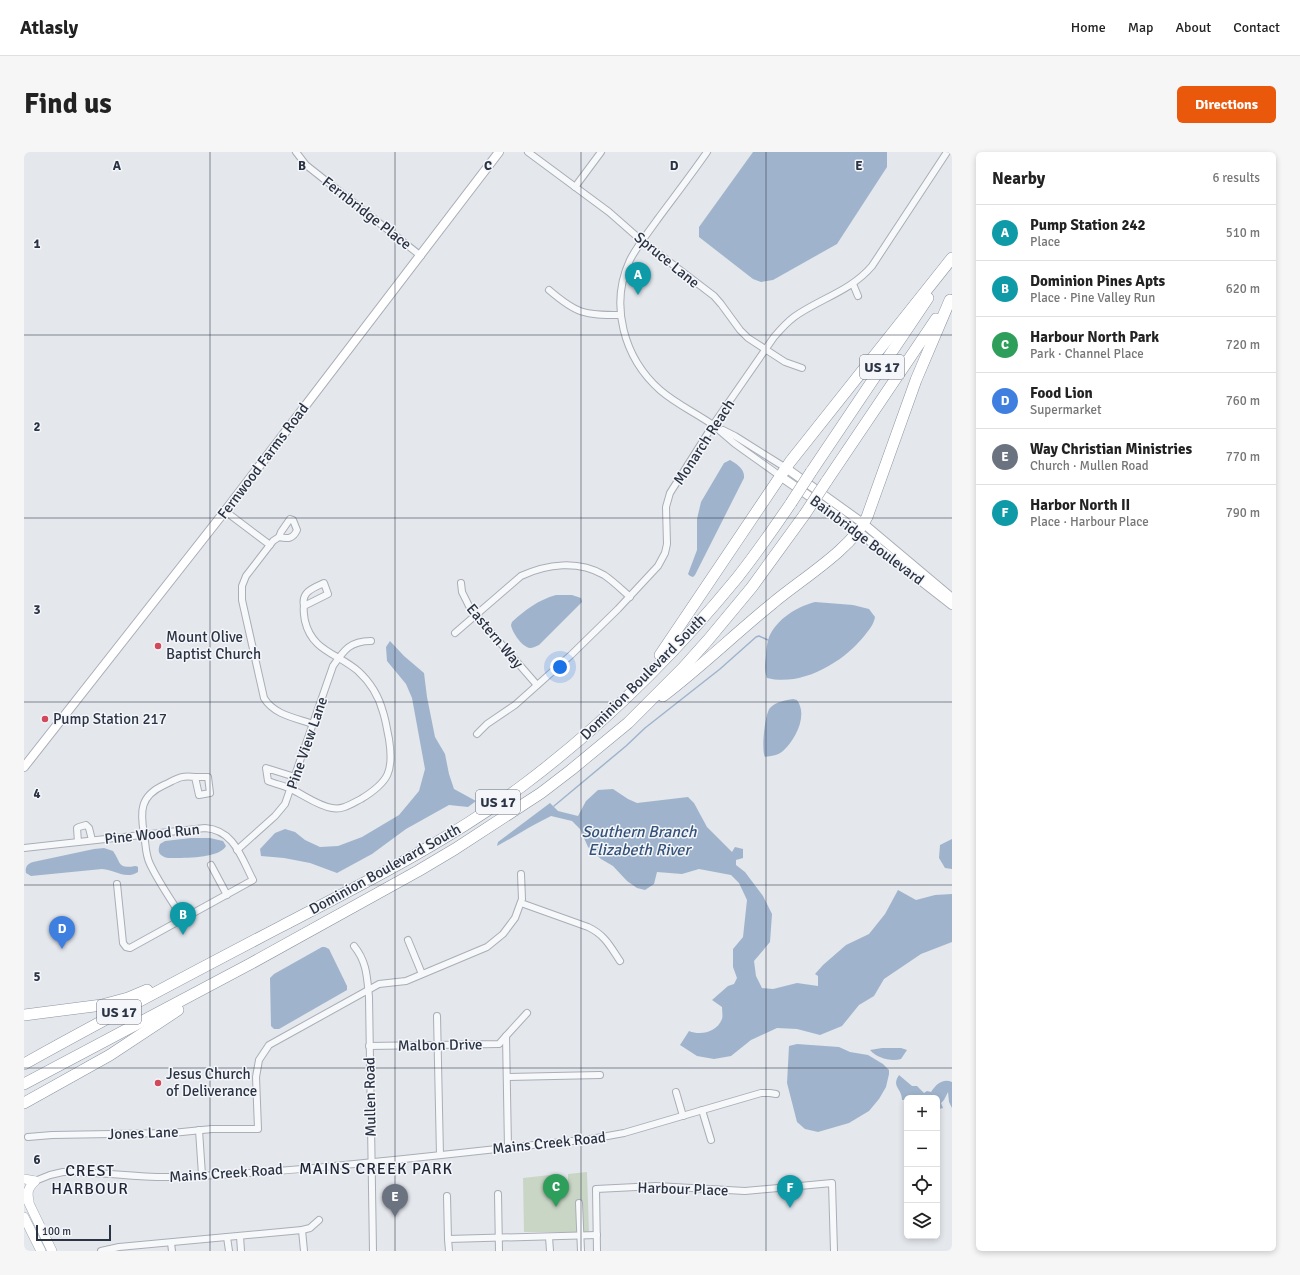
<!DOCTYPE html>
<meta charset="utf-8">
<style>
:root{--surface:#fff;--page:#f6f6f6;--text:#222;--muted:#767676;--line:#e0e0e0;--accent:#ea580c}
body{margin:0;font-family:Signika,sans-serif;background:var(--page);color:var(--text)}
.controls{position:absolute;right:12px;bottom:12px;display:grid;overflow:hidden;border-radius:6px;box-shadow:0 2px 6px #0003}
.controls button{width:36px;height:36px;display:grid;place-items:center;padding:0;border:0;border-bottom:1px solid var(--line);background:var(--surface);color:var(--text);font:20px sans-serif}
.scale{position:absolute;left:12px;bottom:10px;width:75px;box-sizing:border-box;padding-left:4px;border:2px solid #2b3445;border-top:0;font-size:11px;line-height:14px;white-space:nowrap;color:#2b3445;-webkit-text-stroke:3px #f4f6f9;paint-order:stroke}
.you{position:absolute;left:536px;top:515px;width:14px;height:14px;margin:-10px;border:3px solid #fff;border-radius:50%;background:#1a73e8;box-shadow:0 0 0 6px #1a73e833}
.badge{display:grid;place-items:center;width:26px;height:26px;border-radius:50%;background:var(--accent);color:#fff;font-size:13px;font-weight:700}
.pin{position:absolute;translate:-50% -33px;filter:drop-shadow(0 1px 2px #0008)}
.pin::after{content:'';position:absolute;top:21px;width:14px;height:12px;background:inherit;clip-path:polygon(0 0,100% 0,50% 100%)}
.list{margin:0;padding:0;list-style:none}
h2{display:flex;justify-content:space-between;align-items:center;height:52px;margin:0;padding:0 16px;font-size:17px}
h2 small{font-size:13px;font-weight:400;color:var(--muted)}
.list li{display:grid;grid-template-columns:26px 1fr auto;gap:12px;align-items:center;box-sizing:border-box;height:56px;padding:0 16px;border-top:1px solid var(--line)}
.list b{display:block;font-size:15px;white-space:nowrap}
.list p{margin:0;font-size:13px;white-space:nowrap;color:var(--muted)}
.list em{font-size:13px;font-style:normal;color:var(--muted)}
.icon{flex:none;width:22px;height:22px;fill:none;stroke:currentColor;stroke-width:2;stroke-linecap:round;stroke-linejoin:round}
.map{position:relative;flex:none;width:928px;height:1099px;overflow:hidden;border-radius:6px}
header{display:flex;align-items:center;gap:24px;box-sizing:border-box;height:56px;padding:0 20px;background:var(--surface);border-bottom:1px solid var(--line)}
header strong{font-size:19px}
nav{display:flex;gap:22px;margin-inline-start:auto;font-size:14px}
.intro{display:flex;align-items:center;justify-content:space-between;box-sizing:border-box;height:96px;padding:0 24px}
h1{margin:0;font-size:28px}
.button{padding:10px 18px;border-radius:6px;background:var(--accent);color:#fff;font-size:14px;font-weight:700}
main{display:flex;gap:24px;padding:0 24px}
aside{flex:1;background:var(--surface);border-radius:6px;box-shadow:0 2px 6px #0003}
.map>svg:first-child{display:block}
</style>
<header>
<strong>Atlasly</strong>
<nav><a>Home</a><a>Map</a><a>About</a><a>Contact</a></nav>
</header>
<div class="intro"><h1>Find us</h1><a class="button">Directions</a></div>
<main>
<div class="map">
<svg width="928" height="1099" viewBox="0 0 928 1099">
<rect width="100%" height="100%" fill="#e4e7ec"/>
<path fill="#c9d6c5" d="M563,1020L565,1080H500L499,1026L535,1022L536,1031H544V1022Z"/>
<g fill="#9fb4cc">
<path d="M729,0H863V15L813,92L749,128L737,130L729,127L675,85V75Z"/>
<path d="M706,308C713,312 721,317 720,326L671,423L669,425L666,424L664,422L673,398V367L677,350L700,311Z"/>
<path d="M532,443H548L557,446L558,450L515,493C512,494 509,496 506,496C498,495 488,480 487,473L488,470C501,458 514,448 532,443Z"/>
<path d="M791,450L829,453L845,457L851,465C850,472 845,478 841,483C820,510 778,535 743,526C740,519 741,511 742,504C742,498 743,491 745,485C753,467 772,455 791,450Z"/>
<path d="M366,489L380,504L400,521L403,545L411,585L421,602L425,622L430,637L452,649L444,655L425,653L382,677L348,702L313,721L286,711L260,706L237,704L236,697L251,681L261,677L271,680L281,688L296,695L314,694L338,685L375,663L395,639L401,617L388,546L382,532L363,509L362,495Z"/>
<path d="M769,547L773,548C784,563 772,587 759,599C755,603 747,604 741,605C737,599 741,561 746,556C751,550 762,548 769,547Z"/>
<path d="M589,637L604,647L613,651L664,645L670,651L683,675L708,700L711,695L719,697V706L712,708V713L721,720L739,744L748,762L746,790L730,809L732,824L738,836L749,837L773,831L794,834V824L791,822L799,813L822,793L845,782L861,762L874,738L892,748L911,743L928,742V790L897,802L860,827L850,844L835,853L818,874L796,883L773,877L753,876L727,888L707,904L690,907L673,904L656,893L665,879C677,884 693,880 698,867C699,864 698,859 698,855L688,848L704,834L710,832L713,826L709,815V797L719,785L723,748L715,731L707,723L675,717L658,722L633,720L630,732L621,738L613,736L603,729L589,714L577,707L564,695L556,677L548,669L527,664C508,673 492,684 473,694L474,690L526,651L534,659L554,664L562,649L574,638Z"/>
<path d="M167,686H186L199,689L202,694C195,707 157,706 144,706C135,704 133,700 136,692L141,689Z"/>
<path d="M928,687V717L921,716L915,706L916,693Z"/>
<path d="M80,696L89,699C98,712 93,717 112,714L114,715V720C101,728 92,718 78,717L7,724L2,721C1,715 3,712 9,710L70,697Z"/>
<path d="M298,795H301L305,797L323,834V838L255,877H250L247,874L246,826L250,822Z"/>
<path d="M773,892L815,895L826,900L844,903L859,912L865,918V922L862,935L855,947L845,959L825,971L794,980L781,977L773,970L763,931L765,894Z"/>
<path d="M858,896H877L883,898L877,907C867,910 853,906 846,898Z"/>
<path d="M875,923L888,934H893L900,941L903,939L907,940C912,932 919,926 928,930V956L925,950L924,940L920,948L917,951L919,956L915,957L913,955V946H883V948H878C878,936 867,935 875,923Z"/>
</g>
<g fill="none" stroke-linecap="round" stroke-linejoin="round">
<path stroke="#9fb4cc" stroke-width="1.5" d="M530,654L602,594L621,576L696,517L732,485L735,484L744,488"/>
<g stroke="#a9aeb7" stroke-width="8">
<g id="street">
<path d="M272,0L282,13L397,104"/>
<path d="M504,0L585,60L618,89L690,144L697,152L716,178L724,186L761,210L778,216"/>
<path d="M683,0C667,23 650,45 633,68C624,81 613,94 606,108C585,153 600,206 636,238C652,252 672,261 689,273C696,279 703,285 710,291C725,302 741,313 756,324"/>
<path d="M551,35L577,0"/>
<path d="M829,132L834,144"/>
<path d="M525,138C553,162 560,163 596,163"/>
<path d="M699,278L711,284L762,316"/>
<path d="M201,359L246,393"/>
<path d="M255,385L257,380L266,367L269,368L273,378C269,387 264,387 255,385L249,389L222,424L218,434V448L240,546C250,563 272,566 289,572"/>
<path d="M437,431L438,440L446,456L513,533"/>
<path d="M431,481L497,424C523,412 554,408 580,423C589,429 597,437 606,445"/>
<path d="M453,582L463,572L491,553L547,503L594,457L634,414L641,401L643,392L642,355L646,341L689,273L750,185C756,178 762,171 770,165C795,147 827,139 848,114L923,0"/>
<path d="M271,625L242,616L244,629C252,632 260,634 267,637C280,643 294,654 308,656C319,658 327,652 337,647C365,630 370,619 365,587C363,578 362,569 359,560C355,545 346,530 334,519C313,501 288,499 281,469C280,463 279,459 280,454L304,442L300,431C289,436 277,440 280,454"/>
<path d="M54,690L53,676L55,675L62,673L65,676L68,688"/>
<path d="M0,696L181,676C210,678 217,705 229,728L106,796L102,795L99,791L93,732"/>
<path d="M213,698L251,664L261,652L309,514C320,498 326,489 347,489"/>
<path d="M187,713L203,743"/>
<path d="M497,751L564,775C581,783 586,794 596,809"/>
<path d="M159,767C148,749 135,731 126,712C121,702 122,692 120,682C116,659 116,644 140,633C153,627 156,623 171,625L175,643L186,641L184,625H171"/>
<path d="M384,788L398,822"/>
<path d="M330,794C343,810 343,825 345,845L349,1099"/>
<path d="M413,864L416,1003"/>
<path d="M345,894L475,892L482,884"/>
<path d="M483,925L576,923"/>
<path d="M652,940L659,964"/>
<path d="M678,958L687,988"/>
<path d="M175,978L178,1023"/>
<path d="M4,985L28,983L148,981L188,977H234L232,925L235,908L245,893L355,832L382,829L463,795L479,782L491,766L498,747L497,722"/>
<path d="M484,996L482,884L503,861"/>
<path d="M11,1029L26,1023L39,1020C75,1019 112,1026 148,1025C288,1020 428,1001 567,987L600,981L737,941H746L752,942"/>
<path d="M474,1042L475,1099"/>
<path d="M423,1044L424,1087"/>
<path d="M555,1051L557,1099"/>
<path d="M278,1078L280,1099"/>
<path d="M216,1084L217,1099"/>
<path d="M203,1085L205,1099"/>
<path d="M525,1085L526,1099"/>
<path d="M147,1091L148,1099"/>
<path d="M77,1099L95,1095L278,1078L286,1076L295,1068"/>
<path d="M425,1099L424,1087L573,1083"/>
<path d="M573,1099L572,1037L632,1034L721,1039L808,1031L810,1099"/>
</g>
</g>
<g stroke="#a9aeb7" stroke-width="10">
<g id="secondary">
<path d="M762,316L840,372L928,446"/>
<path d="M756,324L814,364L928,453"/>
<path d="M0,615L201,359L475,0"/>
</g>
</g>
<g stroke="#a3abb8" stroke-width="10">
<g id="primary">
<path d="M0,1027L11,1029"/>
<path d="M0,1041L28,1099"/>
<path d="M5,1049C3,1040 4,1036 11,1029"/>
<path d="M0,1065L17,1099"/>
</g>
</g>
<g stroke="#8b94a3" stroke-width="12">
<g id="highway">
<path d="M787,320L904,146"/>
<path d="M802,330L912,167"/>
<path d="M636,503L766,310L928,106"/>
<path d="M639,544C677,515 712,481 749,451C776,428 828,397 843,365L892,228L926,148"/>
<path d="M0,863L78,853L104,846L123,838"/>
<path d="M0,912C84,865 170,820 256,775C338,732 423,690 498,634C578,574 650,503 713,426C732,402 750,376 767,351"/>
<path d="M0,932L226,812L394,719L431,697L517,641L547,618L604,571L659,516L684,488L728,435L781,362"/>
<path d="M0,951L86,903L154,858"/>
</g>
</g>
<use href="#street" stroke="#f7f8fa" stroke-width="6"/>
<use href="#secondary" stroke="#fff" stroke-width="8"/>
<use href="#primary" stroke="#fff" stroke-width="9"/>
<use href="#highway" stroke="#fff" stroke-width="11"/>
<g stroke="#8b94a3" stroke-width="12" stroke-linecap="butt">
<g id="highway-bridge">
<path d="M767,351L787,320"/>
<path d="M781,362L802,330"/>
</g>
</g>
<use href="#highway-bridge" stroke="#fff" stroke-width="11"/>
</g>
<path fill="none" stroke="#2b3445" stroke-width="1" stroke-opacity="0.55" d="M186,0V1099M371,0V1099M557,0V1099M742,0V1099M0,183H928M0,366H928M0,550H928M0,733H928M0,916H928"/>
<g fill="#d1495b" stroke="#f4f6f9" stroke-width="1.5">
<circle cx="134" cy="494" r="4"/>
<circle cx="21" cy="567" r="4"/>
<circle cx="134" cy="931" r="4"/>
</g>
<g text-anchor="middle" stroke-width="3" stroke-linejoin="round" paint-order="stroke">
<g fill="#f4f6f9" stroke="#676e7b" stroke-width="1">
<rect x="836" y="203" width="44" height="24" rx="3"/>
<rect x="452" y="638" width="44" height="24" rx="3"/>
<rect x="73" y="848" width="44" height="24" rx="3"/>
</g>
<g font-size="14" font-weight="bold" fill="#2b3445">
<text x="858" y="220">US 17</text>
<text x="474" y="655">US 17</text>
<text x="95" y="865">US 17</text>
</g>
<g font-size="15" fill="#2b3445" stroke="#f4f6f9">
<text transform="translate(343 61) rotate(38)" y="5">Fernbridge Place</text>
<text transform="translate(643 108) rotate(39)" y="5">Spruce Lane</text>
<text transform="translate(680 290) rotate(-57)" y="5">Monarch Reach</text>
<text transform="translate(239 309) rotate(-53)" y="5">Fernwood Farms Road</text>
<text transform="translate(843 388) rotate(37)" y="5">Bainbridge Boulevard</text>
<text transform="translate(471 484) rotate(50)" y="5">Eastern Way</text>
<text transform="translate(619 525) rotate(-45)" y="5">Dominion Boulevard South</text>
<text transform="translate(283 591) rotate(-71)" y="5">Pine View Lane</text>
<text transform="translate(128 682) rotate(-6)" y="5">Pine Wood Run</text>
<text transform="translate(361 717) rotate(-29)" y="5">Dominion Boulevard South</text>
<text transform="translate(416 893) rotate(-1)" y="5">Malbon Drive</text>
<text transform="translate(346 945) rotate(-91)" y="5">Mullen Road</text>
<text transform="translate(119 981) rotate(-2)" y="5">Jones Lane</text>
<text transform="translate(525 991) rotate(-6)" y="5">Mains Creek Road</text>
<text transform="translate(202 1021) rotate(-4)" y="5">Mains Creek Road</text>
<text transform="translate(659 1037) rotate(2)" y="5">Harbour Place</text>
</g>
<g font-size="15" fill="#2b3445" stroke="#f4f6f9" text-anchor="start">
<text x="142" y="490">Mount Olive<tspan x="142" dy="17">Baptist Church</tspan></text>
<text x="29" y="572">Pump Station 217</text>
<text x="142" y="927">Jesus Church<tspan x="142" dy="17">of Deliverance</tspan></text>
</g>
<g font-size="16" font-style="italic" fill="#34527a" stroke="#f4f6f9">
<text x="615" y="685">Southern Branch<tspan x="615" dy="18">Elizabeth River</tspan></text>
</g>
<g font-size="16" letter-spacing="1" fill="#1d2536" stroke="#f4f6f9">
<text x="352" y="1022">MAINS CREEK PARK</text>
<text x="66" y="1024">CREST<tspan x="66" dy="18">HARBOUR</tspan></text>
</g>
</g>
<g font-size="13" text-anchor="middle" font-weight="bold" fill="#2b3445" stroke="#f4f6f9" stroke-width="3" stroke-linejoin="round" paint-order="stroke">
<text x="93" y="18">A</text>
<text x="278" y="18">B</text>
<text x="464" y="18">C</text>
<text x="650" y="18">D</text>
<text x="835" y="18">E</text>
<text x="13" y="96">1</text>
<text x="13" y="279">2</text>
<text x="13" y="462">3</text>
<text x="13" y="646">4</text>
<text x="13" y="829">5</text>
<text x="13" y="1012">6</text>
</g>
</svg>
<div class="controls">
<button>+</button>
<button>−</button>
<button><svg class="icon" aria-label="locate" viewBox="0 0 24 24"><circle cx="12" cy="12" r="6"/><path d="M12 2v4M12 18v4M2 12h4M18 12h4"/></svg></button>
<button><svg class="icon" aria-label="layers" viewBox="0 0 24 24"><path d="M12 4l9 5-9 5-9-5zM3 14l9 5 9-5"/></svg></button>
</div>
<div class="scale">100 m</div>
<div class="you"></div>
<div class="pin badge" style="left:614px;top:143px;background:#0f9aa8">A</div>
<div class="pin badge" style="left:159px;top:783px;background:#0f9aa8">B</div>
<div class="pin badge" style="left:532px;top:1055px;background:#2e9e5b">C</div>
<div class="pin badge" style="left:38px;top:797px;background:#3f7fe0">D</div>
<div class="pin badge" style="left:371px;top:1065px;background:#6b7280">E</div>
<div class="pin badge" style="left:766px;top:1056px;background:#0f9aa8">F</div>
</div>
<aside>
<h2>Nearby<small>6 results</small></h2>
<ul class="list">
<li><span class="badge" style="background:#0f9aa8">A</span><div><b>Pump Station 242</b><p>Place</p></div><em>510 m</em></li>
<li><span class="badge" style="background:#0f9aa8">B</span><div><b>Dominion Pines Apts</b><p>Place · Pine Valley Run</p></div><em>620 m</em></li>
<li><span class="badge" style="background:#2e9e5b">C</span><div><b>Harbour North Park</b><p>Park · Channel Place</p></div><em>720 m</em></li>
<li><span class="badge" style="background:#3f7fe0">D</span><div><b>Food Lion</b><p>Supermarket</p></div><em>760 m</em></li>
<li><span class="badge" style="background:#6b7280">E</span><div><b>Way Christian Ministries</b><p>Church · Mullen Road</p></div><em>770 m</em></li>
<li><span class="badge" style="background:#0f9aa8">F</span><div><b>Harbor North II</b><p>Place · Harbour Place</p></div><em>790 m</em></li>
</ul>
</aside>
</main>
